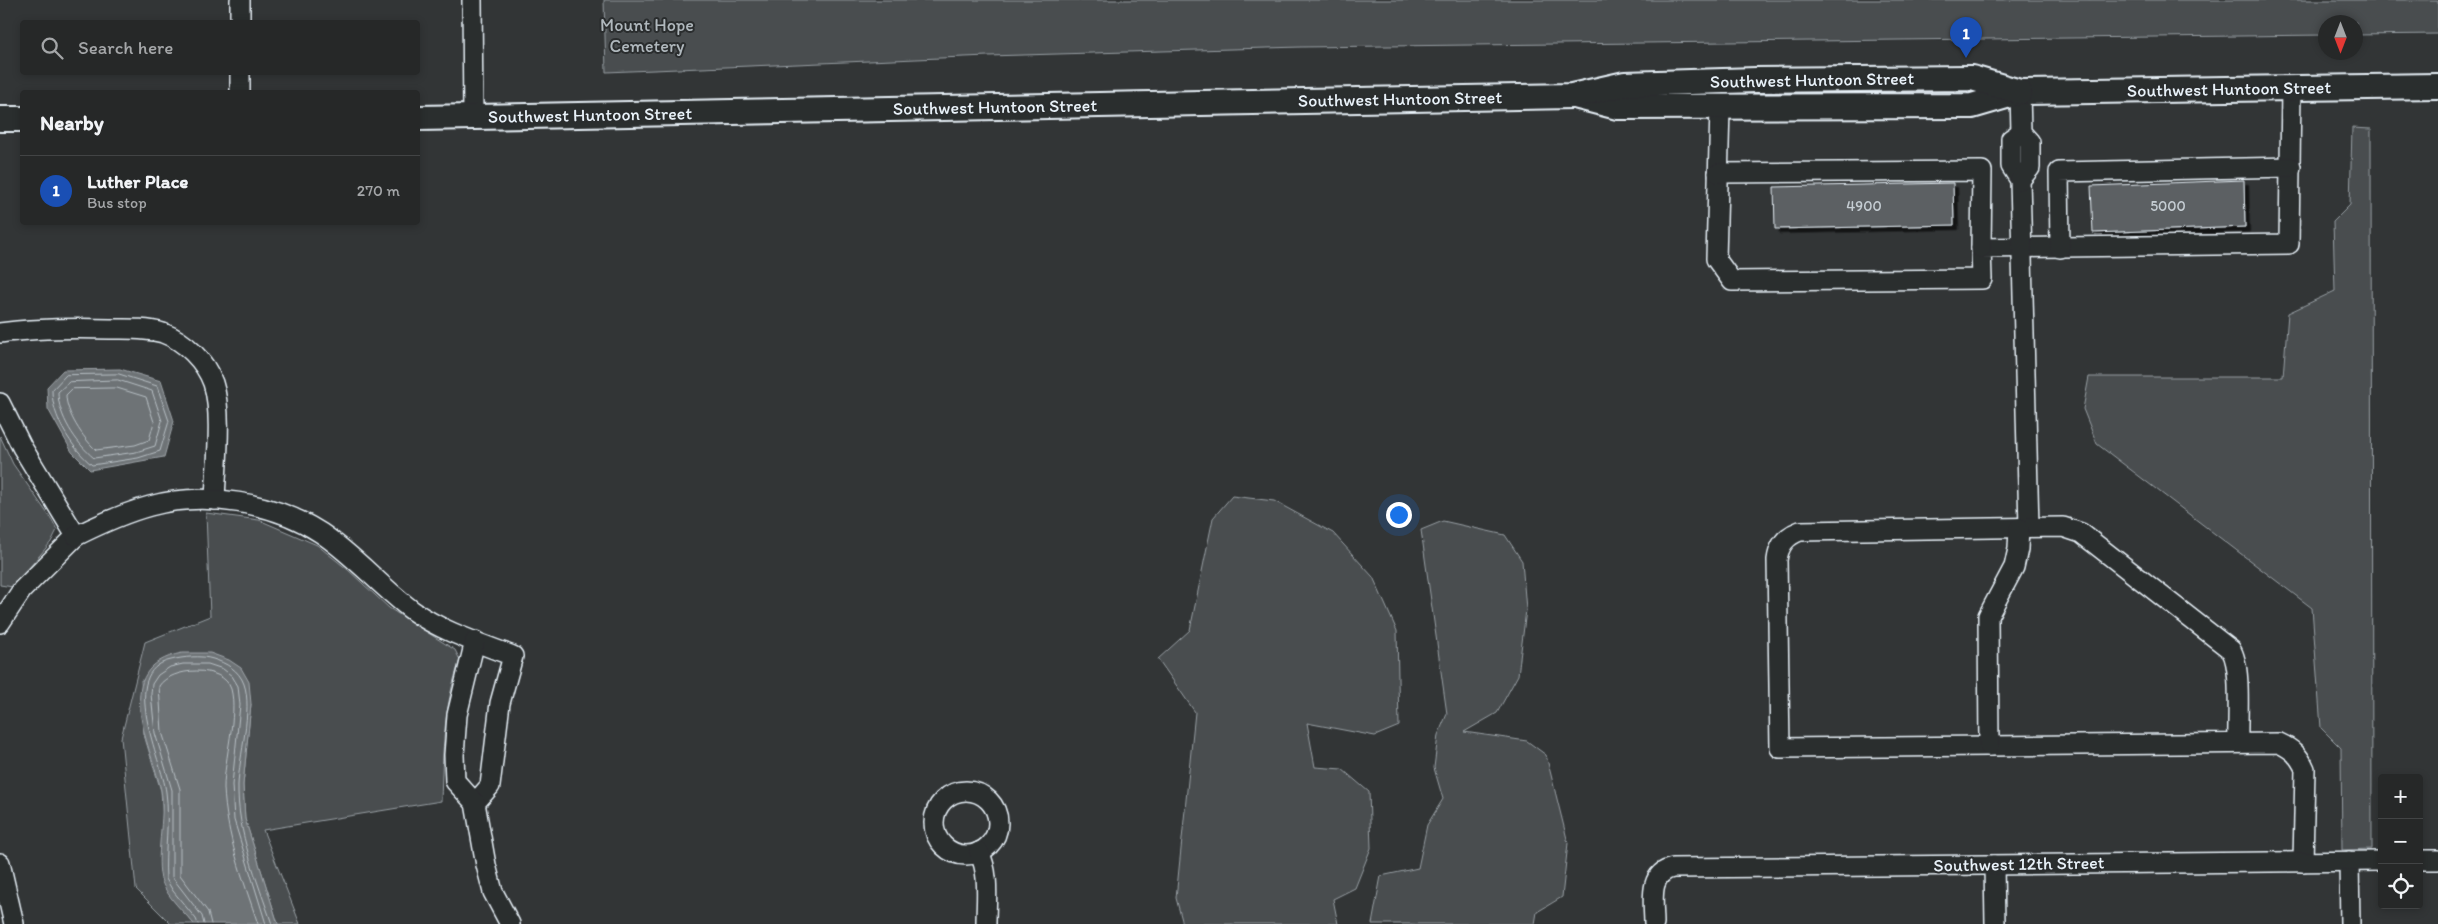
<!DOCTYPE html>
<meta charset="utf-8">
<style>
:root{--surface:#262828;--page:#2e3030;--text:#f1f3f6;--muted:#a4a6a8;--line:#424445;--accent:#ea580c}
body{margin:0;font-family:Itim,sans-serif;background:var(--page);color:var(--text)}
.controls{position:absolute;right:15px;bottom:15px;display:grid;overflow:hidden;border-radius:5px;box-shadow:0 2px 8px #0003}
.controls button{width:45px;height:45px;display:grid;place-items:center;padding:0;border:0;border-bottom:1px solid var(--line);background:var(--surface);color:var(--text);font:25px sans-serif}
.compass{position:absolute;left:2318px;top:15px;width:45px;height:45px;border-radius:50%;background:var(--surface);box-shadow:0 2px 8px #0003;rotate:180deg}
.you{position:absolute;left:1398px;top:514px;width:18px;height:18px;margin:-12px;border:4px solid #fff;border-radius:50%;background:#1a73e8;box-shadow:0 0 0 8px #1a73e833}
.badge{display:grid;place-items:center;width:32px;height:32px;border-radius:50%;background:var(--accent);color:#fff;font-size:16px;font-weight:700}
.pin{position:absolute;translate:-50% -41px;filter:drop-shadow(0 1px 2px #0008)}
.pin::after{content:'';position:absolute;top:26px;width:18px;height:15px;background:inherit;clip-path:polygon(0 0,100% 0,50% 100%)}
.list{margin:0;padding:0;list-style:none}
h2{display:flex;justify-content:space-between;align-items:center;height:65px;margin:0;padding:0 20px;font-size:21px}
h2 small{font-size:16px;font-weight:400;color:var(--muted)}
.list li{display:grid;grid-template-columns:32px 1fr auto;gap:15px;align-items:center;box-sizing:border-box;height:70px;padding:0 20px;border-top:1px solid var(--line)}
.list b{display:block;font-size:19px;white-space:nowrap}
.list p{margin:0;font-size:16px;white-space:nowrap;color:var(--muted)}
.list em{font-size:16px;font-style:normal;color:var(--muted)}
.icon{flex:none;width:28px;height:28px;fill:none;stroke:currentColor;stroke-width:2;stroke-linecap:round;stroke-linejoin:round}
.map{position:relative;flex:none;width:2438px;height:924px;overflow:hidden}
.search{position:absolute;background:var(--surface);box-shadow:0 2px 8px #0003;left:20px;top:20px;width:400px;height:55px;display:flex;align-items:center;gap:12px;box-sizing:border-box;padding:0 18px;border-radius:5px;color:var(--muted);font-size:19px}
.panel{position:absolute;background:var(--surface);box-shadow:0 2px 8px #0003;left:20px;top:90px;width:400px;height:135px;border-radius:5px}
.map>svg:first-child{display:block}
</style>
<div class="map">
<svg width="2438" height="924" viewBox="0 0 2438 924">
<defs>
<filter id="shadow"><feDropShadow dx="4.5" dy="4.5" stdDeviation="0" flood-color="#0009"/></filter>
</defs>
<rect width="100%" height="100%" fill="#323536"/>
<filter id="ink" filterUnits="userSpaceOnUse"><feTurbulence type="fractalNoise" baseFrequency=".02" numOctaves="2"/><feDisplacementMap in="SourceGraphic" scale="10" xChannelSelector="R" yChannelSelector="G"/><feConvolveMatrix kernelMatrix="1 2 1 2 8 2 1 2 1" color-interpolation-filters="sRGB"/></filter>
<g filter="url(#ink)">
<g fill="#494d4f" stroke="#989fa4">
<path d="M604,0H2438V34L2356,35V22H2326L2325,35L1301,47L988,56L606,72Z"/>
<path d="M2352,128L2371,129L2372,849L2342,850L2341,748L2321,728L2312,608L2097,444L2083,409L2089,377H2283L2288,313L2335,291L2333,222L2350,205Z"/>
<path d="M0,436L13,464L52,520L57,530L51,542L13,587L0,585Z"/>
<path d="M1232,496L1274,501L1333,533L1373,577L1397,631L1399,726L1375,736L1307,723L1315,767L1342,769L1369,792L1371,848L1355,888L1333,899L1338,924H1183L1176,898L1195,712L1158,659L1190,630L1213,518Z"/>
<path d="M206,513L259,520L317,545L347,569L389,608L455,650L460,660C443,709 443,749 441,801L263,830L300,924H278L245,819L243,785L251,704L141,680L144,735L161,791L168,893L194,924H171L136,889L121,738L145,642L210,616Z"/>
<path d="M1443,521L1505,535L1522,561L1526,610L1518,675L1497,713L1464,732L1527,741L1546,755L1568,843L1562,897L1537,912L1535,924H1372L1381,876L1418,868L1427,825L1443,799L1434,768L1438,735L1447,714L1421,530Z"/>
</g>
<g fill="#6e7376" stroke="#9fa5aa">
<path d="M120,369L161,381L174,421L164,457L90,470L72,452L48,409L47,387L63,370Z"/>
<path d="M182,653H210L229,660L241,668L249,682L251,704L243,785L245,819L278,924H194C183,911 168,898 162,882C154,861 166,815 161,790C150,743 109,667 182,653Z"/>
</g>
<g fill="none" stroke-linecap="round" stroke-linejoin="round">
<g stroke="#b7bfc4" stroke-width="1">
<path d="M119,374L157,386L169,421L160,451L138,458L92,465C71,447 52,417 52,390L66,375Z"/>
<path d="M118,380L152,391L162,421L155,446L136,452L94,458C76,443 58,416 58,392L69,382Z"/>
<path d="M117,388L146,397L154,422L149,440L135,445L96,450C83,438 66,413 66,395L72,389Z"/>
<path d="M198,924L196,919L173,891L166,879C164,850 170,820 166,792C162,760 117,671 171,660C183,657 201,655 213,659C226,663 239,670 244,684C253,709 239,757 238,785C237,833 257,880 272,924"/>
<path d="M204,924L202,916L172,877V790L155,733L151,694L152,684L158,675L170,667L183,664H208L223,669L232,676L238,686L240,705L232,785L234,820L266,924"/>
<path d="M211,924L208,912L180,875V789L162,732L159,686C171,667 223,664 231,689C238,715 224,759 224,788C226,835 243,879 258,924"/>
</g>
</g>
<g fill="#5c6063" stroke="#e8f1f8" filter="url(#shadow)">
<path d="M2244,180L2245,227L2093,233L2091,186Z"/>
<path d="M1953,183L1954,225L1775,229L1774,187Z"/>
</g>
<g fill="none" stroke-linecap="round" stroke-linejoin="round">
<g stroke="#e8f1f8" stroke-width="22">
<g id="minor">
<path d="M240,0V22"/>
<path d="M472,0L473,117"/>
<path d="M240,72V92"/>
<path d="M1720,108L1716,259L1732,281L1982,279L1981,248L2289,244L2291,88"/>
<path d="M2021,132L2011,139V166L2020,180L2029,527"/>
<path d="M1718,173L1982,171L1981,248"/>
<path d="M2020,180L2030,168V142L2021,132L2020,92"/>
<path d="M2060,248L2059,172L2291,167"/>
<path d="M0,333C37,328 73,328 110,329C127,329 146,328 163,333C185,341 205,361 213,383C223,413 216,467 215,500"/>
<path d="M0,403L22,447L76,536L22,590L0,623"/>
<path d="M76,536C100,524 124,513 150,506C204,491 274,502 321,533C354,555 381,587 413,611C443,632 479,643 513,656L500,703L490,786L475,803"/>
<path d="M475,641L457,715L454,755L455,781L475,803L486,865L493,892L510,924"/>
<path d="M2238,743C2237,720 2242,667 2231,650L2081,533L2063,527L1800,531C1786,536 1779,545 1777,560L1780,748L2279,743C2292,749 2299,755 2305,769L2303,862"/>
<path d="M1989,746L1988,616L2014,567L2018,549L2019,528"/>
<circle cx="966" cy="823" r="32"/>
<path d="M979,852C990,874 986,900 986,924"/>
<path d="M2419,860H2438"/>
<path d="M2349,861L2350,924"/>
<path d="M0,863L14,924"/>
<path d="M1994,865L1995,924"/>
<path d="M1654,924C1654,903 1647,873 1673,868L2382,861"/>
</g>
</g>
<g stroke="#e8f1f8" stroke-width="28">
<g id="major">
<path d="M1578,97L1617,107L1972,106L2020,92L2438,86"/>
<path d="M418,118L1572,96L1625,84L1756,80L1972,78L2020,92"/>
<path d="M0,119H22"/>
</g>
</g>
<use href="#minor" stroke="#2a2d2e" stroke-width="19"/>
<use href="#major" stroke="#2a2d2e" stroke-width="24"/>
</g>
</g>
<g text-anchor="middle" stroke-width="4" stroke-linejoin="round" paint-order="stroke">
<g font-size="15" fill="#c5cdd3">
<text x="1864" y="211">4900</text>
<text x="2168" y="211">5000</text>
</g>
<g font-size="18" fill="#b0b8bd" stroke="#2a2d2e">
<text x="647" y="31">Mount Hope<tspan x="647" dy="21">Cemetery</tspan></text>
</g>
<g font-size="18" fill="#e8f1f8" stroke="#2a2d2e">
<text transform="translate(1812 80) rotate(-1)" y="6">Southwest Huntoon Street</text>
<text transform="translate(2229 89) rotate(-1)" y="6">Southwest Huntoon Street</text>
<text transform="translate(1400 99) rotate(-1)" y="6">Southwest Huntoon Street</text>
<text transform="translate(995 107) rotate(-1)" y="6">Southwest Huntoon Street</text>
<text transform="translate(590 115) rotate(-1)" y="6">Southwest Huntoon Street</text>
<text transform="translate(2019 864) rotate(-1)" y="6">Southwest 12th Street</text>
</g>
</g>
</svg>
<div class="controls">
<button>+</button>
<button>−</button>
<button><svg class="icon" aria-label="locate" viewBox="0 0 24 24"><circle cx="12" cy="12" r="6"/><path d="M12 2v4M12 18v4M2 12h4M18 12h4"/></svg></button>
</div>
<svg class="compass" viewBox="-18 -18 36 36"><path d="M0-13l5 13h-10z" fill="#e53935"/><path d="M0 13l5-13h-10z" fill="#a4a6a8"/></svg>
<div class="you"></div>
<div class="pin badge" style="left:1966px;top:58px;background:#1a4fb4">1</div>
<div class="search"><svg class="icon" aria-label="search" viewBox="0 0 24 24"><circle cx="10" cy="10" r="6"/><path d="M15 15l6 6"/></svg>Search here</div>
<section class="panel">
<h2>Nearby<small></small></h2>
<ul class="list">
<li><span class="badge" style="background:#1a4fb4">1</span><div><b>Luther Place</b><p>Bus stop</p></div><em>270 m</em></li>
</ul>
</section>
</div>
